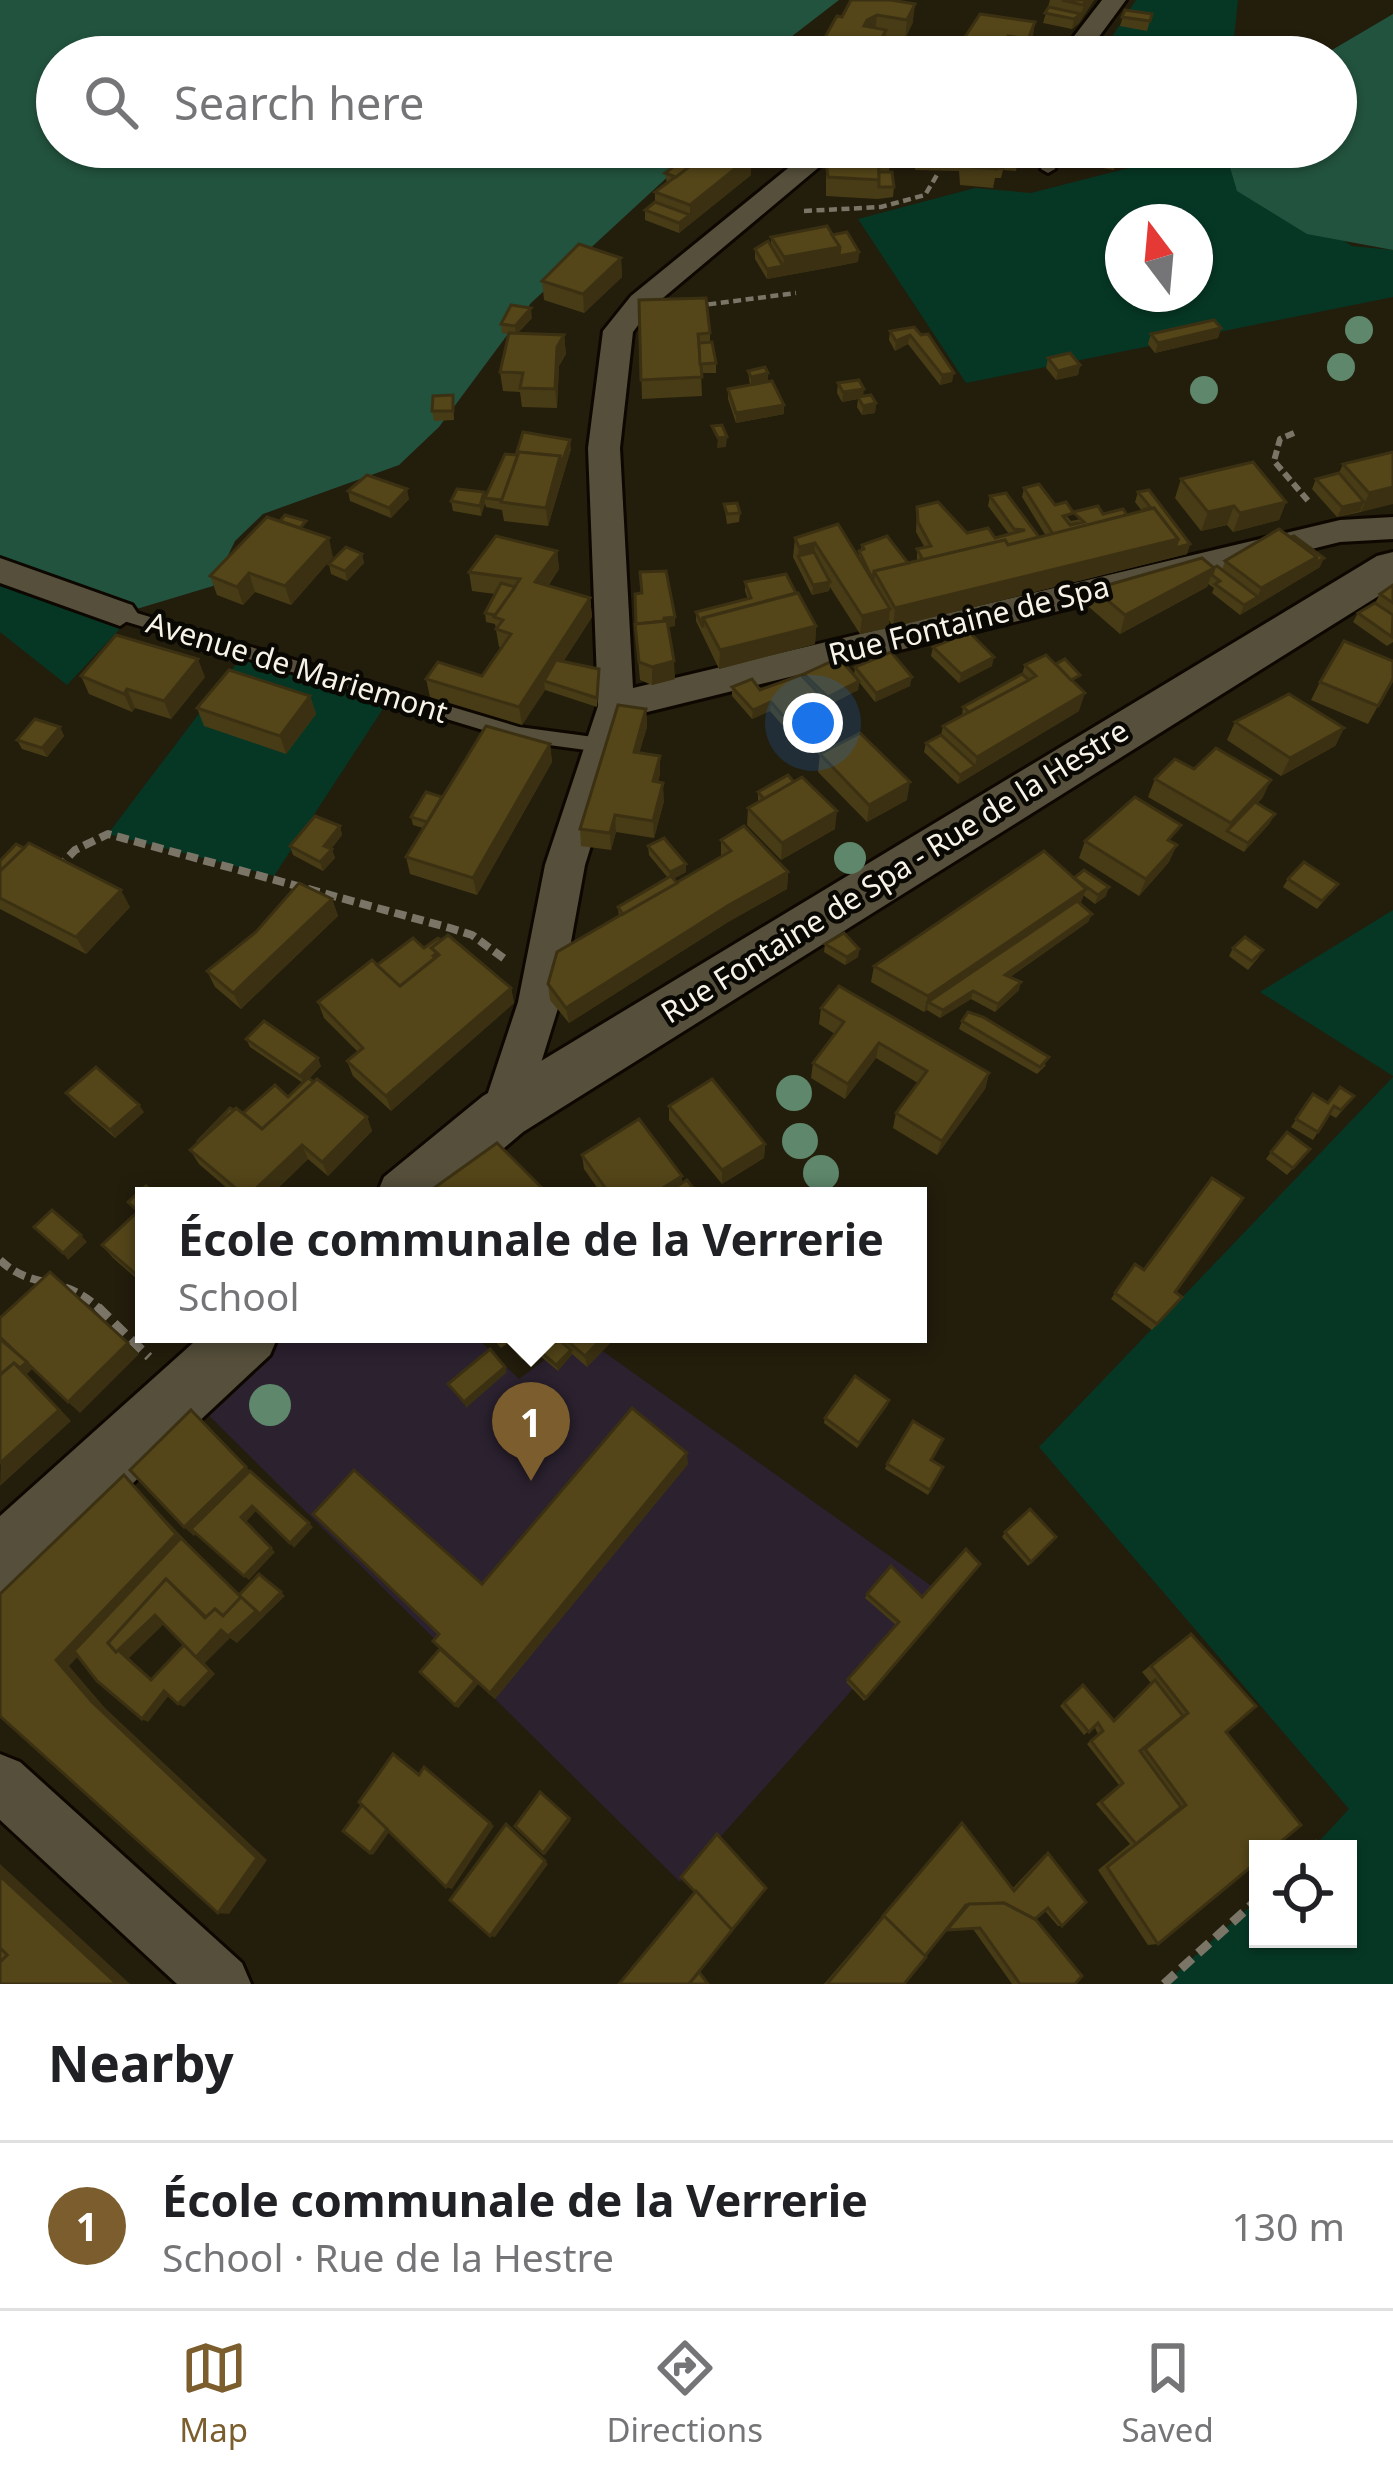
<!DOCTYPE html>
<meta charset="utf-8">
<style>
:root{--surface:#fff;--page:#f6f6f6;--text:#202124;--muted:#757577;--line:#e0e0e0;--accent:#7c5e2e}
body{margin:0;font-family:"Noto Sans",sans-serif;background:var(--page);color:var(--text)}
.controls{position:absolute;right:36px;bottom:36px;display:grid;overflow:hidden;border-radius:0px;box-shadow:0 3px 9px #0004}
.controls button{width:108px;height:108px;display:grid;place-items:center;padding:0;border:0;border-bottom:3px solid var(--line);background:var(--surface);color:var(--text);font:60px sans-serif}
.compass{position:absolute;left:1105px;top:204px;width:108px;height:108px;border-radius:50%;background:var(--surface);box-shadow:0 3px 9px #0004;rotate:344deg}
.you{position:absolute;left:813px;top:723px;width:42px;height:42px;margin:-30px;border:9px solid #fff;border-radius:50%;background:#1a73e8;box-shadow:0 0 0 18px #1a73e833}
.badge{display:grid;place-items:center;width:78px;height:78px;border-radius:50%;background:var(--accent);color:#fff;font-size:39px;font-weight:700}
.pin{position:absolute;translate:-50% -99px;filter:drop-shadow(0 3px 6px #0008)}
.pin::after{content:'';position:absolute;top:63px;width:42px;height:36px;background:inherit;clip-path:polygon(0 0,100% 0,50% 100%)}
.popup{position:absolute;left:135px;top:1187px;width:792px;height:156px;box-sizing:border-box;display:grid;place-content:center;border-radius:0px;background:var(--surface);filter:drop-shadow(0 3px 9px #0005);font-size:39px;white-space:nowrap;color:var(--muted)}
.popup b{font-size:45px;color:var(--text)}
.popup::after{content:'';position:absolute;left:50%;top:100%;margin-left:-24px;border:24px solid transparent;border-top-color:var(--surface)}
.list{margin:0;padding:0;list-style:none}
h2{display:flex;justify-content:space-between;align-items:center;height:156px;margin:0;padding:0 48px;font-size:51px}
h2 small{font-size:39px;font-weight:400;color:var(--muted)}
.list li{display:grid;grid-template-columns:78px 1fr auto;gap:36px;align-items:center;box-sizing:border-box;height:168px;padding:0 48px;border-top:3px solid var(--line)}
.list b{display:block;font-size:45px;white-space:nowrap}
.list p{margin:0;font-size:39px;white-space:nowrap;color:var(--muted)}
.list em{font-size:39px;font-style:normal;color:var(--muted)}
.icon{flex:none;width:66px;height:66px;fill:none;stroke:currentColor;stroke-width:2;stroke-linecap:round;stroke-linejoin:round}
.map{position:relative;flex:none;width:1393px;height:1984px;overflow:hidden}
.search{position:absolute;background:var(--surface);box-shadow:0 3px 9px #0004;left:36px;right:36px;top:36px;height:132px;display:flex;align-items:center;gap:30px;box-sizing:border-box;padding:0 42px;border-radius:66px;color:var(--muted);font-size:45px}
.sheet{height:324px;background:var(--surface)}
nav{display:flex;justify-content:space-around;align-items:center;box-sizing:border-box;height:168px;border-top:3px solid var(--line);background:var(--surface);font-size:33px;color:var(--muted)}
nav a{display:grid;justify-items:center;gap:6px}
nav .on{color:var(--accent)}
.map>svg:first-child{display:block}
</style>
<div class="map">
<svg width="1393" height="1984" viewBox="0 0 1393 1984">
<rect width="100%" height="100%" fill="#231d0c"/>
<path fill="#2b212f" d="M248,1334H473L519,1379L579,1334L940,1592L680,1882L184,1391Z"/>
<g fill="#063725" fill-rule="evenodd">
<path d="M1136,0H1238L1232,57L1106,46Z"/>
<path d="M1238,150L1229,164L1352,246L1393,250V297L966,383L858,219L975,188L1031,193L1160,160ZM1123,222H1195V294H1123Z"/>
<path d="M0,570L131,617L67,685L0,632Z"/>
<path d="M244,654L390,698L274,876L108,834Z"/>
<path d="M1393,910V1076L1260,992Z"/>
<path d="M1393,1077V1984H1164L1258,1899V1939H1348V1849H1312L1349,1809L1039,1447Z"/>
</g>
<g fill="#22533e">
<path d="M0,0H839L765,57H57V147H685L674,171L531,303L439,427L399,465L263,514L235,541L213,586L120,614L0,570Z"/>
<path d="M1393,14V250L1307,234L1237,191L1229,164L1244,147H1336V57H1320Z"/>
</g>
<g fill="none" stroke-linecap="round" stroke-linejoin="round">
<g stroke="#0d0700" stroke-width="6">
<g id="service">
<path d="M1047,147H1061L1055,169L1048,173L1041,169Z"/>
<path d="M120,608L519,727L601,738L610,745L601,752L519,741L114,618V610Z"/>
</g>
</g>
<g stroke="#0d0700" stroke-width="6">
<g id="minor">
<path d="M1102,0H1126L1084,57H1058Z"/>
<path d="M814,147H843L651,308L633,332L620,448L633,688L1340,520L1393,517V539L1340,542L631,716L585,865L560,1002L525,1114L519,1128L503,1134L487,1128L481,1114L518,1002L545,865L598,706L588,448L603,331L631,296Z"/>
<path d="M0,558L132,605L138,614L120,626L0,583Z"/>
<path d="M0,1754L20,1762L242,1963L251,1984H177L0,1820Z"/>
</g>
</g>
<g stroke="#0d0700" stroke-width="6">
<g id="tertiary">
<path d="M1393,552V587L523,1132L448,1196H376L384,1177L483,1096L1377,556Z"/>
<path d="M203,1334H279L270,1355L24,1585L0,1595V1516Z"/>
</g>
</g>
<g stroke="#7b7567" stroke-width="4.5" stroke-dasharray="8 4.5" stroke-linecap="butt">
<path d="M931,57L937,43"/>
<path d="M804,211L881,207L925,195L937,175"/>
<path d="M696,306L796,293"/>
</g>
<path stroke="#7b7567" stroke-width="6" stroke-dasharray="9 4.5" stroke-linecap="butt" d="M1294,433L1280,439L1274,461L1310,503"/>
<g stroke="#7b7567" stroke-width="8" stroke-dasharray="12 6" stroke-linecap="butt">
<path d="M57,869L75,850L108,834L450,928L472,935L506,960"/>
<path d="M0,1260C34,1292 61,1272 101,1310"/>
</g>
<g stroke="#7b7567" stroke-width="9" stroke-dasharray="15 8" stroke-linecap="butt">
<path d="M98,1307L149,1357"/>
<path d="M1312,1849L1319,1843"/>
<path d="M1164,1984L1258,1899"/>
</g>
<use href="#service" fill="#554f3b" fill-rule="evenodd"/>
<use href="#minor" fill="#554f3b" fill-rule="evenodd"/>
<use href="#tertiary" fill="#554f3b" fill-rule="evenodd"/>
</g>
<g fill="#5e876b">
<circle cx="1359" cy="330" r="14"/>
<circle cx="1341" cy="367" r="14"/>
<circle cx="1204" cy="390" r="14"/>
<circle cx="850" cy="858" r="16"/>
<circle cx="794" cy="1093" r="18"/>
<circle cx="800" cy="1141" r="18"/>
<circle cx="821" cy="1173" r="18"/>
<circle cx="270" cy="1405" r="21"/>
</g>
<g fill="#483c16" fill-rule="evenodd">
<path d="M851,0L913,22L905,39L886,36L885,49L880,57L777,54L823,51L824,39L842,17Z"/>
<path d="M1050,0H1094L1079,23L1072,29L1043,23Z"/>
<path d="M1125,10L1152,14L1147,31L1120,26Z"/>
<path d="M1035,22L1032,41L1025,57H946V54L963,40Z"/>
<path d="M704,147H789L760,168L751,164V175L679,233L645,220V210L655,202V192L667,183L665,173L690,166L691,157Z"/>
<path d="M838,147L888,154V147L995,151V147H1042L1040,158L1018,157L1016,171L1003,170L1001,178H995L993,188L960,185L959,171L915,170V163L890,162L889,172L894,187L893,197L878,199L826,196V162H837Z"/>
<path d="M1074,147H1150L1149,154L1117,151L1114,170L1097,167L1098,166L1071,163Z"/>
<path d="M832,235L859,252L858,262L767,279L755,259V249L771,246V237Z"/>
<path d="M621,258L622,277L584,313L544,300L542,281Z"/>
<path d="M639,300L710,333V343L716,363V373H701L702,396L642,399Z"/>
<path d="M532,318L518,333L564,335L566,354L559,366L557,408L522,407L520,392L503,391L500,372L508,334L502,333L501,324Z"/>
<path d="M914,327L952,382L940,385L908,344L895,351L889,340L890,331Z"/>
<path d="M1221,328L1218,338L1155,353L1148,344L1151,334Z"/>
<path d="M1048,358L1080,365L1078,375L1056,380L1046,368Z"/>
<path d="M748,371L768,382L784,405V414L736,423L728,399V389L750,385Z"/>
<path d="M838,383L876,403L875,413L862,415L857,407L858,399L842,402L837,393Z"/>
<path d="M453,395L454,420L434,421L432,411Z"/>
<path d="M571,449L548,526L504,521L502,510L486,507L485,503L481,516L453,511L451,501L484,492L485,497L516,455Z"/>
<path d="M1393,451L1361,512L1337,517L1312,489L1316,479L1339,473L1343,464Z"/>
<path d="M1181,479L1286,502L1279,520L1233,532L1227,525L1201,531L1175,498Z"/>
<path d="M1039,484L1055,505L1066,502L1073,512L1098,506L1103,514L1123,509L1127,515L1142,511L1135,502L1138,492L1149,490L1190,544L1187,554L893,627L889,620L888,628L860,634L830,587L829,591L812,595L793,557L795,538L838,524L858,557L862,545L887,536L908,563L917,561V549L925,548L916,532L917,507L938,502L967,533L988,528L995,538L1009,534L988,506L990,496L1006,493L1039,537L1046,536L1022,497L1024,488ZM1074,513L1081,519L1071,521L1066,515Z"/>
<path d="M348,491L409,499L391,518L350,501Z"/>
<path d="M724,504L740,513L739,522L727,524Z"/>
<path d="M308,531L333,557L291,605L255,592L243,605L217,595L210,576Z"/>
<path d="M557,551L559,569L548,586L590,598L592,617L563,662L599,679L597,707L545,690L522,725L430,697L426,679L482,676L502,648L499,647L495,624L486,622L485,613L495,594L472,591L469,572Z"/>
<path d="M362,554L364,563L347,581L331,574L329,564Z"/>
<path d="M1225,561L1320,567L1240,615L1212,593L1214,588L1208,584L1207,587L1120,634L1089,607L1094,589L1214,568L1222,570Z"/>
<path d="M745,582L816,626L815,644L719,669L696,621V612L748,599L745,591Z"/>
<path d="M1393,585V642L1387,646L1353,622L1358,613L1375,603L1380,594Z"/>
<path d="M675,617V626L668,627L675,679L652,685L640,680L635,624Z"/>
<path d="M933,647L992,666L959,683L931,656Z"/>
<path d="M1025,665L1078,684L1079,711L958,784L924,752L926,743L941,735L943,726L962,716L963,707L1022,674Z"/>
<path d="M855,667L910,686L875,702L859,682L858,690L827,706L823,702L822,707L784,727L770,711L752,719L732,696V687L760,690L804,678V674L854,675Z"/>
<path d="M81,676L205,677L171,719L135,708L132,712L89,694Z"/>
<path d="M1393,679L1368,724L1311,700L1320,682Z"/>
<path d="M310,696L316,714L286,754L204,726L197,708Z"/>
<path d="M646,709L647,727L639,753L660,774L658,782L664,801L654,838L616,832L611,850L581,846L580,829Z"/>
<path d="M1235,722L1344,728L1335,746L1281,776L1227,740Z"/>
<path d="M60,727L64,736L47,757L22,749L17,740Z"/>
<path d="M550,744L552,762L477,895L410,874L406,857L423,828L413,825L411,817L442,797Z"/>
<path d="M820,754L907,800L867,822L818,772Z"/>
<path d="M1194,769L1263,797L1257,804L1270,823L1244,852L1148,797L1155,779Z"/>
<path d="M758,792L835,829L781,860L747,825L748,808L758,802Z"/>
<path d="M340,826L342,835L331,849L335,858L323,871L293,855L290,846Z"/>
<path d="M721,840L788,872L787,889L728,922L569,1023L550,1000L548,984L619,917L618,907L668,878L649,855L648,846L686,872L673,879L677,883L721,857Z"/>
<path d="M1085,841L1174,843L1169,862L1139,896L1079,858Z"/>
<path d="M0,861L130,907L86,954L0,909Z"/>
<path d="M1073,878L1106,896L1095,904L1083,895L1080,904L1092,914L1088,922L1010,977L1019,990L995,1012L971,999L940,1018L927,1010L924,1012L871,982L874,966Z"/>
<path d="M1288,879L1338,884L1317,909L1283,887Z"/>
<path d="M332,899L338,916L241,1009L215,987L207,971Z"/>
<path d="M825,944L859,949L858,957L845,965L824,952Z"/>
<path d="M424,948L511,988L514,1003L391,1111L353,1076L347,1061L358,1052L324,1018L318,1002L377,965Z"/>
<path d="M1233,948L1263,950L1258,958L1248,970L1229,956Z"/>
<path d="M821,1008L989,1073L985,1089L937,1155L893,1128L896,1113L918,1083L876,1058L845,1099L811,1078L813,1063L835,1034L819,1024Z"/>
<path d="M962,1021L1046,1065L1037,1074L959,1029Z"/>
<path d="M246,1039L321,1066L309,1079L367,1117L372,1131L328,1176L308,1159L270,1196H236L199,1164L190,1150L243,1113L288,1097L303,1083L250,1047Z"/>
<path d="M66,1093L144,1112L115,1138L72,1101Z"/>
<path d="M1313,1094L1328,1103L1354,1096L1336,1118L1329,1114L1313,1140L1291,1127Z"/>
<path d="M669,1106L765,1144L764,1158L722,1184L669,1120Z"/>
<path d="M1310,1149L1287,1175L1266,1159L1271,1152Z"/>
<path d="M582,1155L682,1183L699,1196H603L584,1169Z"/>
<path d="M146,1186L156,1195L159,1192L164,1196H144V1285L113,1258L102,1245L137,1213L128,1202Z"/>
<path d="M1135,1264L1182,1297L1152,1330L1111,1299Z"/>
<path d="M489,1334H619L587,1367L572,1354L558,1371L534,1351L522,1360L508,1343L501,1348Z"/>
<path d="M889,1400L887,1406L857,1448L824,1423L825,1418Z"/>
<path d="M688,1464L495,1699L476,1682L478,1684L458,1708L420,1672L440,1649L433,1641L438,1635L313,1514L482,1584Z"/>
<path d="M887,1464L943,1467L928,1495L885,1469Z"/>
<path d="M1005,1532L1056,1537L1028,1566L1002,1537Z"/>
<path d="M980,1564L864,1701L846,1682L896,1625L865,1598L867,1594L922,1597Z"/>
<path d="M1191,1634L1226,1732L1158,1944L1148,1945L1098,1870L1130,1844L1096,1804L1119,1785L1087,1744L1098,1734L1094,1726L1084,1735L1060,1706L1083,1685L1113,1720L1151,1683L1142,1672Z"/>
<path d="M962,1823L1012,1889L1044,1855L1048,1853L1062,1926H1058L1045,1911L1035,1919L1075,1984H1012L973,1929L945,1930L904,1984H824Z"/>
</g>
<g fill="#3b3112">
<path d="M1086,0H1094L1079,23L1072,29L1074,19L1081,14Z"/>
<path d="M915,4L913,22L905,39L907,20Z"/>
<path d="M877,15L875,34L864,26L867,20Z"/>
<path d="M1035,22L1032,41L1025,57L1028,39Z"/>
<path d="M886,30L885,49L880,57H876L877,47Z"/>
<path d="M763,147H789L760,168V149Z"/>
<path d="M751,156V175L690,224V205Z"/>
<path d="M690,215V224L679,233V223Z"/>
<path d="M840,247L839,266L767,279V269L783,266L784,257Z"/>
<path d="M859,252L858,262L839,266V256Z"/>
<path d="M621,258L622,277L584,313L583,294Z"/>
<path d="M531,308L532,318L516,335L515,326Z"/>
<path d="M1221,328L1218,338L1155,353L1158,343Z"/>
<path d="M564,335L566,354L559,366L557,408L555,389L557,347Z"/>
<path d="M910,335L908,344L895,351L896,341Z"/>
<path d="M1080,365L1078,375L1056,380L1058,371Z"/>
<path d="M768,373V383L751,387V377Z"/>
<path d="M954,373L952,382L940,385L942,375Z"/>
<path d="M864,389L863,398L842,402L843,392Z"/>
<path d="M876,403L875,413L862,415L863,406Z"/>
<path d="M784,405V414L736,423V413Z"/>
<path d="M727,437L726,447L717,448L718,438Z"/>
<path d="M570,440L571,449L548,526L546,508L560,456Z"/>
<path d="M1393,487V504L1361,512L1369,493Z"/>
<path d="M407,489L409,499L391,518L389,508Z"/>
<path d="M484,492L485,503L481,516L480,506Z"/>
<path d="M1286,502L1279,520L1233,532L1240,513Z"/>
<path d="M1364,502L1360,511L1337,517L1342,507Z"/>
<path d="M1234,506L1227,525L1201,531L1208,512Z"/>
<path d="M329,538L333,557L291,605L285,586Z"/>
<path d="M1178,539L1190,544L1187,554L893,627L895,608Z"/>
<path d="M815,543L814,562L798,556L799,547Z"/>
<path d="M557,551L559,569L537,600L535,582Z"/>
<path d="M362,554L364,563L347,581L345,571Z"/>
<path d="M1317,557L1324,558L1320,567L1254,607L1261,588Z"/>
<path d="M1214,568L1207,587L1120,634L1125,615Z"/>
<path d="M249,573L255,592L243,605L237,587Z"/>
<path d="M830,582L829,591L812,595L813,585Z"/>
<path d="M1258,597L1254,606L1240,615L1244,605Z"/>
<path d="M590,598L592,617L549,683L544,681L545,690L522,725L519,707Z"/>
<path d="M890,609L888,628L860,634L862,616Z"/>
<path d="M675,617V626L664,628V618Z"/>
<path d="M816,626L815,644L719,669L720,650Z"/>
<path d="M994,657L992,666L959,683L961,674Z"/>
<path d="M198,659L205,677L171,719L164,701Z"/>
<path d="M674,661L675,679L652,685V667Z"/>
<path d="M912,677L910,686L875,702L876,693Z"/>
<path d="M859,681L858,690L827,706L828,697Z"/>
<path d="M127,689L135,708L132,712L124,694Z"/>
<path d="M1085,693L1079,711L958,784L960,775L975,766L977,757Z"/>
<path d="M310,696L316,714L286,754L280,736Z"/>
<path d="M823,698L822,707L784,727V717Z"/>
<path d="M771,702L770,711L752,719L753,710Z"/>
<path d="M646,709L647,727L634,770V752Z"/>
<path d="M60,727L64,736L47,757L42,748Z"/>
<path d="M1344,728L1335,746L1281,776L1290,758Z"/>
<path d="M550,744L552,762L477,895L473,878Z"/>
<path d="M660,756V774L654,799L653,781Z"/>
<path d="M1271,780L1263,797L1230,833L1227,831L1231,823Z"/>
<path d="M910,782L907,800L867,822L869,805Z"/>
<path d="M663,783L664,801L654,838L653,821Z"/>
<path d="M837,811L835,829L781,860L782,843Z"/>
<path d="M1275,814L1270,823L1244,852L1248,843Z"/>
<path d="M615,815L616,832L611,850L610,833Z"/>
<path d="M340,826L342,835L327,854L332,849L335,858L323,871L320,862L324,846Z"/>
<path d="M1177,845L1169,862L1139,896L1146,879Z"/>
<path d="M686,864V872L670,880V872Z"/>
<path d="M788,872L787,889L728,922L569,1023L566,1008L729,905Z"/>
<path d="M1109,887L1106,896L1095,904L1098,895Z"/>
<path d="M1086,889L1080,906L928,1002L927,1010L924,1012L928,996Z"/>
<path d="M121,890L130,907L86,954L76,937Z"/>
<path d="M332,899L338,916L241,1009L233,993Z"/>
<path d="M1092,914L1088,922L1002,983L1005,975Z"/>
<path d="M859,949L858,957L845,965L847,957Z"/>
<path d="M1021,982L1019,990L995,1012L998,1004Z"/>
<path d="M511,988L514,1003L391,1111L386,1096Z"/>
<path d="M973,991L971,999L940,1018L943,1010Z"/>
<path d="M879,1043L876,1058L845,1099L848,1084Z"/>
<path d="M318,1058L321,1066L304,1084L300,1076Z"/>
<path d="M989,1073L985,1089L937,1155L942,1141Z"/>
<path d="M139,1105L144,1112L115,1138L110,1130Z"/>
<path d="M367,1117L372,1131L328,1176L322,1162Z"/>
<path d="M765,1144L764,1158L722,1184V1170Z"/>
<path d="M302,1145L308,1159L270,1196H248Z"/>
<path d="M682,1176V1190L672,1196H650Z"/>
<path d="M81,1235L87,1242L68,1260L63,1253Z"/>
<path d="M606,1334H619L587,1367L585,1356Z"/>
<path d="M128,1343L139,1354L80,1413L68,1402Z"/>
<path d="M533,1345L534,1351L522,1360L521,1354Z"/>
<path d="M571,1350L572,1355L558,1371L556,1365Z"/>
<path d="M27,1362L33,1368L27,1374L71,1421L0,1486L4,1382Z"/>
<path d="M505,1367L507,1372L466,1408L464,1402Z"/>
<path d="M687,1453L688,1464L495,1699L490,1693Z"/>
<path d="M246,1467L255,1476L194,1536L184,1527Z"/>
<path d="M124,1475L187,1542L69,1666L105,1708L267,1860L229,1914L218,1913L92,1702L56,1660Z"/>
<path d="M252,1506L256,1511L246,1522L241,1517Z"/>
<path d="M309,1523L313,1527L294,1548L290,1543Z"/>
<path d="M271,1548L275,1552L249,1580L244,1576Z"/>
<path d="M166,1579L211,1621L219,1613L215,1609L228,1619L245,1601L241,1597L260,1614L281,1592L285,1596L237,1643L230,1638L205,1663L215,1674L184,1707L178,1704L210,1671L185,1644L198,1655L221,1630L228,1636L256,1611L250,1605L232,1623L224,1617L215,1625L176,1589L127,1642L155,1615L166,1622L129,1658L157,1683L128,1659L116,1652L118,1650L114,1646L171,1584Z"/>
<path d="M475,1681L478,1684L458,1708L455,1705Z"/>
<path d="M164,1691L170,1694L148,1722L142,1719Z"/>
<path d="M424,1767L494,1826L452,1889L446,1887Z"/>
<path d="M366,1806L390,1831L373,1855L370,1853Z"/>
<path d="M569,1818L571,1820L545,1855L543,1853Z"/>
<path d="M506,1824L548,1864L495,1937L490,1936Z"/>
<path d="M0,1864L130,1984H117L0,1876Z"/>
</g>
<g fill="#544619" stroke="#3b3112" stroke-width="3" fill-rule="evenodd">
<path d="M851,0H891L915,4L907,20L877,15L867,20L864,26L886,30L877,47L824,39L837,16L842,17Z"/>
<path d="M1062,0H1086L1083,5Z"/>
<path d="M1049,7L1081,14L1074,19L1045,13Z"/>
<path d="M1125,10L1152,14L1150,21L1122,17Z"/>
<path d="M980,14L1035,22L1028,39L1008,36L1002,57H965L946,54L953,39L963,40Z"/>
<path d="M1101,40L1128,43L1129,57H1120L1121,52L1100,49Z"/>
<path d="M781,45L871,57H775Z"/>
<path d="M1020,47L1016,57H1003L1005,49Z"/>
<path d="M1099,48L1121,52L1120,57H1096Z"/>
<path d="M766,52L777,54L775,57H764Z"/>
<path d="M704,147H727L751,156L690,205L655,192L698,160L691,157Z"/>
<path d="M839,147H886L890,162L878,163L880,180L828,177L826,162H840Z"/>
<path d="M889,147H933V161L916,160V153L889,152Z"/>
<path d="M934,147H988L996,169L962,166L961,152L935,151Z"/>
<path d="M1102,147H1118L1116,161L1099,158Z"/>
<path d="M990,151L1017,152L1018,161H1002L1003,168H996Z"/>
<path d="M681,161L690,166L676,177L665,173Z"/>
<path d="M879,172H892L894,187H879Z"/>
<path d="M655,202L690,215L679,223L645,210Z"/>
<path d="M827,226L840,247L784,257L771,237Z"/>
<path d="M847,232L859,252L839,256L840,247L832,235Z"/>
<path d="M768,241L783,266L767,269L755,249Z"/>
<path d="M579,244L621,258L583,294L542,281Z"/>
<path d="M706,298L710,333L698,334L702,377L641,380L639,300Z"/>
<path d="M511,305L531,308L515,326L501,324Z"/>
<path d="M1214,320L1221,328L1158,343L1151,334Z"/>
<path d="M914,327L921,335L928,334L954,373L942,375L910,335L896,341L890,331Z"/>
<path d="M509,333L564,335L557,347L555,389L520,388L523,373L500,372Z"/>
<path d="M712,342L716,363L700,364L699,343Z"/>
<path d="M1070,353L1080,365L1058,371L1048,358Z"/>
<path d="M765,367L768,373L751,377L748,371Z"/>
<path d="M859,380L864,389L843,392L838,383Z"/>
<path d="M772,381L784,405L736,413L728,389Z"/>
<path d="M453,395V411H432L433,396Z"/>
<path d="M871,395L876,403L863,406L858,397Z"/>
<path d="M722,425L727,437L718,438L712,426Z"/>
<path d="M523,432L570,440L561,465L560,456L519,452L502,500L485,498L505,454L516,455Z"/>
<path d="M519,452L560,456L546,508L501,502Z"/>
<path d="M1393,452V487L1369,493L1343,464Z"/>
<path d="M1253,462L1286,502L1240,513L1234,506L1208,512L1181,479Z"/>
<path d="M1339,473L1364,502L1342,507L1316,479Z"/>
<path d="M367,475L407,489L389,508L348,491Z"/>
<path d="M1039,484L1055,505L1066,502L1073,512L1098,506L1103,514L1123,509L1127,515L1053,534L1024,488ZM1074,513L1084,522L1070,525L1063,516Z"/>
<path d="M457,489L484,492L480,506L451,501Z"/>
<path d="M1149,490L1190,544L1175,548L1178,539L1154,508L1142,510L1151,508L1138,492Z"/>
<path d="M1006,493L1039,537L1008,545L1005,540L923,560L917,549L931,546L918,522L917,507L938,502L967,533L988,528L995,538L1025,530L1014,529L990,496Z"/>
<path d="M737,503L740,513L727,514L724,504Z"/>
<path d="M1154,508L1178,539L895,608L874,571L1005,540L1008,545Z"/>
<path d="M285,515L306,521L300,528L280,521Z"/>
<path d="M267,517L329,538L285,586L249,573L237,587L210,576Z"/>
<path d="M838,524L890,609L862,616L815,543L799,547L795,538Z"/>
<path d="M1279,529L1317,557L1261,588L1225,561Z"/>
<path d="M496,536L557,551L535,582L590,598L519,707L426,679L438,662L482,676L511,634L496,629L503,620L494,617L520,579L469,572Z"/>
<path d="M887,536L908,563L874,571L873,580L859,551L864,549L862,545Z"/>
<path d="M1294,536L1324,558L1315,563L1317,557L1291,537Z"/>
<path d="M346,547L362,554L345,571L329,564Z"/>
<path d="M814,552L830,582L813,585L798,556Z"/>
<path d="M1202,558L1214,568L1125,615L1094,589Z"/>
<path d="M1217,566L1258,597L1244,605L1215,584L1220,581L1212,575L1214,568Z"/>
<path d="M666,571L675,617L664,618V621L636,624L635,594L642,593L640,572Z"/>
<path d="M786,574L796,593L703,618V627L696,612L751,598L745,582Z"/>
<path d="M501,583L515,587L495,615L485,613Z"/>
<path d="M1393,585V603L1380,594Z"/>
<path d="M798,593L816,626L720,650L703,618Z"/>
<path d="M1375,603L1393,615L1392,637L1358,613Z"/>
<path d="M667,621L674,661L652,667L639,662L635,624Z"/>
<path d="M969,632L994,657L961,674L933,647Z"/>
<path d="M116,635L198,659L164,701L127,689L124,694L81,676Z"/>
<path d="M1344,641L1393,661V679L1378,706L1320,682Z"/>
<path d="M891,652L912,677L876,693L855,667Z"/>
<path d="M1046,655L1085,693L977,757L943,726L1036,676L1025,665Z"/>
<path d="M839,658L859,681L828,697L804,674Z"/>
<path d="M1065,659L1080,675L1071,680L1056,664Z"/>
<path d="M556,660L599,669L597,698L544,681Z"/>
<path d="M229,670L310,696L280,736L197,708Z"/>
<path d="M1022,674L1029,680L969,712L963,707Z"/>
<path d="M801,675L823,698L784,717L771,702L753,710L732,687L752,679L760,690Z"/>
<path d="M1289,694L1344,728L1290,758L1235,722Z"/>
<path d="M618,705L646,709L634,752L660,756L653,781L663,783L653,821L615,815L610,833L580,829Z"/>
<path d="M35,719L60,727L42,748L17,740Z"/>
<path d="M486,726L550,744L473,878L406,857Z"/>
<path d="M860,733L910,782L869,805L820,754Z"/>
<path d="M941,735L975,766L960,775L926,743Z"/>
<path d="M1216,748L1271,780L1231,823L1155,779L1175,759L1194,769Z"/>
<path d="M788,775L794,782L764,799L758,792Z"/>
<path d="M802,777L837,811L782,843L748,808Z"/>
<path d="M426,792L442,797L427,822L411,817Z"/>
<path d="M1135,797L1181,825L1168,840L1177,845L1146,879L1085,841Z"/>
<path d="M1255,802L1275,814L1248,843L1227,831Z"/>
<path d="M315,816L340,826L324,846L332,849L320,862L290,846Z"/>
<path d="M744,826L788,872L729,905L566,1008L548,984L557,952L731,851L721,840Z"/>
<path d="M664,838L686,864L670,872L648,846Z"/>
<path d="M29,843L121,890L76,937L0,898V871Z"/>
<path d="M16,844L24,848L0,871V861Z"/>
<path d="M1044,851L1086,889L928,996L874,966Z"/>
<path d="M1304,862L1338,884L1322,901L1288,879Z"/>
<path d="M1084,870L1109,887L1098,895L1074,878Z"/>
<path d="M671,876L677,883L623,914L618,907Z"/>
<path d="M299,883L332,899L233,993L207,971L256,932Z"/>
<path d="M1077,901L1092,914L1005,975L1021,982L998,1004L973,991L943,1010L928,1002Z"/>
<path d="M844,933L859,949L847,957L825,944Z"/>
<path d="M448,935L511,988L386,1096L347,1061L363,1048L318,1002L372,960L400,986L439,955L431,948Z"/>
<path d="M1245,937L1263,950L1252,961L1233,948Z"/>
<path d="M413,938L424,948L438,938L441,940L431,948L437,953L433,956L435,958L400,986L377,965Z"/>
<path d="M839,986L989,1073L942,1141L896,1113L927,1071L879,1043L848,1084L813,1063L844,1022L821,1008Z"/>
<path d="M968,1012L983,1017L1049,1057L1040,1067L962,1021Z"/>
<path d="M264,1021L318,1058L300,1076L246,1039Z"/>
<path d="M96,1067L139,1105L110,1130L66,1093Z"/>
<path d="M308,1078L314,1082L262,1129L243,1113L275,1085L288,1097Z"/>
<path d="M317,1079L367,1117L322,1162L302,1145L248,1196H245L190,1150L236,1108L262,1129Z"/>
<path d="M712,1079L765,1144L722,1170L669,1106Z"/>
<path d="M1340,1087L1354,1096L1341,1110L1334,1106L1318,1132L1296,1119L1313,1094L1328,1103Z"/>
<path d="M230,1108L234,1110L197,1142Z"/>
<path d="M639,1119L682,1176L650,1196H611L582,1155Z"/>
<path d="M1287,1132L1310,1149L1293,1168L1271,1152Z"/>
<path d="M497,1143L541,1187L530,1196H441L434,1188Z"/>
<path d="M1212,1178L1243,1198L1175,1292L1182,1297L1157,1324L1115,1293L1135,1264L1144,1270Z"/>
<path d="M687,1180L699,1196H661Z"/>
<path d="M146,1186L156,1195L144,1196V1206L138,1211L128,1202Z"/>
<path d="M144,1206V1281L102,1245Z"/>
<path d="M52,1210L81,1235L63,1253L34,1227Z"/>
<path d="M50,1272L128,1343L68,1402L0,1337V1318Z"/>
<path d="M493,1334H552L571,1350L556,1365L533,1345L521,1354L506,1337L500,1342Z"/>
<path d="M559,1334H606L585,1356Z"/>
<path d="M0,1339L27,1362L20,1368L14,1363L0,1375Z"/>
<path d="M490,1349L505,1367L464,1402L448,1384Z"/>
<path d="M14,1363L59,1410L0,1463V1375Z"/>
<path d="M855,1376L889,1400L859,1443L825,1418Z"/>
<path d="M632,1408L687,1453L490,1693L433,1641L439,1634L313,1514L354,1470L482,1584Z"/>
<path d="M191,1410L246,1467L184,1527L130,1470Z"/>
<path d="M913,1421L943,1439L931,1460L943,1467L930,1490L887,1464Z"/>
<path d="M250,1471L309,1523L290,1543L252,1506L241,1517L271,1548L244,1576L191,1529Z"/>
<path d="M124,1475L176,1534L56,1660L92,1702L257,1858L218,1913L0,1716V1594Z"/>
<path d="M1030,1509L1056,1537L1031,1562L1005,1532Z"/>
<path d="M181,1538L239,1595L259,1574L281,1592L260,1614L241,1597L223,1616L215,1609L206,1617L166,1579L108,1643L116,1652L118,1650L151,1680L184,1645L210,1671L178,1704L164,1691L142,1719L97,1681L74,1651Z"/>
<path d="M966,1549L980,1564L866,1698L848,1679L899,1622L867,1594L891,1566L922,1597Z"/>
<path d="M166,1579L205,1618L215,1609L223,1616L241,1597L256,1611L228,1636L221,1630L196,1657L155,1615L116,1652L108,1643Z"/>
<path d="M1191,1634L1256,1706L1226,1732L1301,1825L1272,1849H1258V1861L1158,1944L1107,1867L1186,1805L1145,1749L1188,1713L1151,1666Z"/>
<path d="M440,1649L475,1681L455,1705L420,1672Z"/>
<path d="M1155,1680L1183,1716L1140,1751L1181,1807L1136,1844L1101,1802L1123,1783L1091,1741L1103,1731L1098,1723L1089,1732L1064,1703L1083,1685L1114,1721Z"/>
<path d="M393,1754L419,1775L424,1767L490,1823L446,1887L359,1802Z"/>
<path d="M540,1792L569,1818L543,1853L515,1826Z"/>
<path d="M362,1805L387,1829L370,1853L343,1831Z"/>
<path d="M962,1823L1014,1891L1048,1853L1086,1902L1062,1926L1048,1908L1035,1919L1004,1903L966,1905L925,1956L884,1916L882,1917Z"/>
<path d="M506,1824L545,1861L490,1936L450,1900Z"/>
<path d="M717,1834L766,1888L732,1930L681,1877Z"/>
<path d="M0,1876L117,1984H0V1962L7,1955L0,1948Z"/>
<path d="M696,1891L732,1930L689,1984H619Z"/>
<path d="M1004,1903L1036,1920L1082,1976L1075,1984H1020L980,1928L947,1930L969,1904Z"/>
<path d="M884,1916L926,1957L904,1984H827Z"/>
<path d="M0,1948L7,1955L0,1962Z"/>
<path d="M699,1972L708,1984H689Z"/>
</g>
<g text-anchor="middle" stroke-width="9" stroke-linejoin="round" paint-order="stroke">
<g font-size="30" fill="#f7f3e8" stroke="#0a0803">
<text transform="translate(969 621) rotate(-14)" y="10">Rue Fontaine de Spa</text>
<text transform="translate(297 668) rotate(17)" y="10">Avenue de Mariemont</text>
<text transform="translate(895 872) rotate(-32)" y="10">Rue Fontaine de Spa - Rue de la Hestre</text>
</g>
</g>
</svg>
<div class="controls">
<button><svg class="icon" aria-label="locate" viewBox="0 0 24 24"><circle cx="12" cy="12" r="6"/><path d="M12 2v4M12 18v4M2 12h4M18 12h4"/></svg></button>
</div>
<svg class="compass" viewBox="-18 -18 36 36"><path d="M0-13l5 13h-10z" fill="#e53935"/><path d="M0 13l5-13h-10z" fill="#757577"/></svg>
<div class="you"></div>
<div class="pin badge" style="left:531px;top:1481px">1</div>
<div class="popup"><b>École communale de la Verrerie</b>School</div>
<div class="search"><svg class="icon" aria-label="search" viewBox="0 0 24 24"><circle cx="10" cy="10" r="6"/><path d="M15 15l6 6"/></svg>Search here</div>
</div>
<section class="sheet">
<h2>Nearby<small></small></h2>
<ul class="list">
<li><span class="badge">1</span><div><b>École communale de la Verrerie</b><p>School · Rue de la Hestre</p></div><em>130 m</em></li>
</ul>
</section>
<nav>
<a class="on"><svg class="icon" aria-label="map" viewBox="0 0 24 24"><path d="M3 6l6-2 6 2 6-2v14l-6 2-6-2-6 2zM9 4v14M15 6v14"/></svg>Map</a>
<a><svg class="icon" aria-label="directions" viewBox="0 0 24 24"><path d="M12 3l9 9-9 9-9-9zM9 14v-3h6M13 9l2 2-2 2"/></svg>Directions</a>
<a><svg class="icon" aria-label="saved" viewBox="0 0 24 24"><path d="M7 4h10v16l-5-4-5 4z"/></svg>Saved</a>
</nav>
